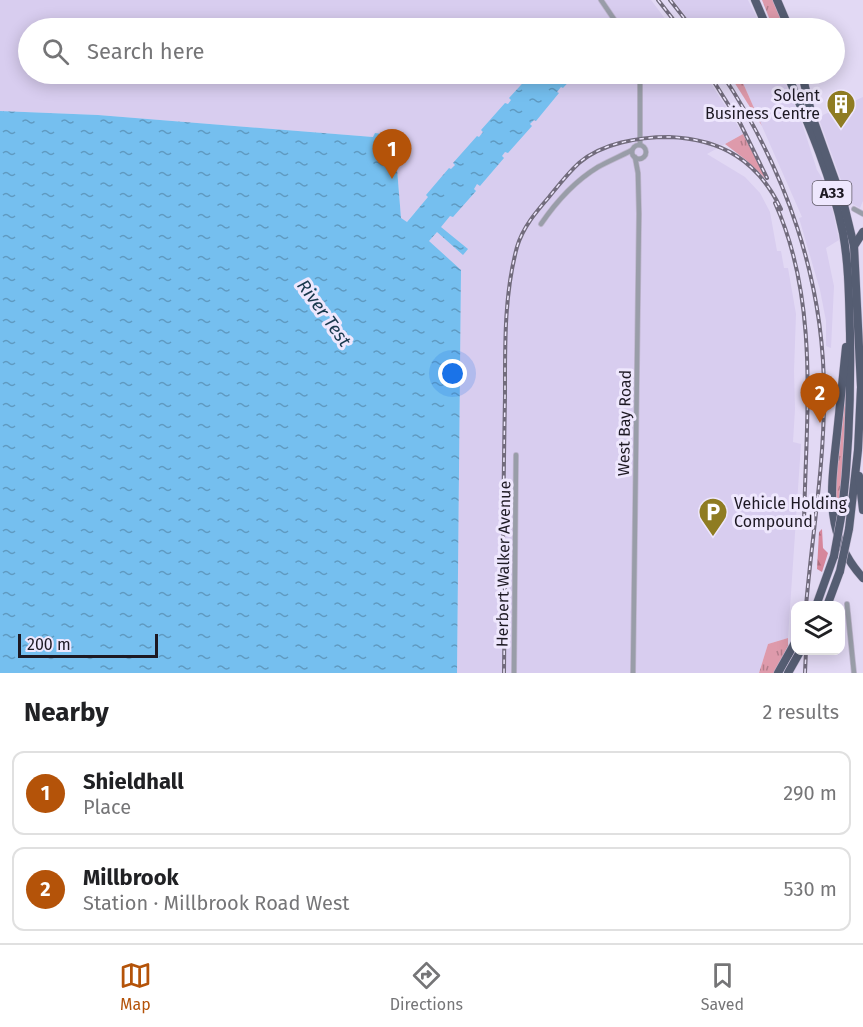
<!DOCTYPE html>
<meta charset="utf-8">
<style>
:root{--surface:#fff;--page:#f2f2f2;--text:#202124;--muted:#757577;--line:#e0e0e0;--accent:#b45309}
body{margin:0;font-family:"Fira Sans",sans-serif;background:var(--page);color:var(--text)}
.controls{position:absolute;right:18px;bottom:18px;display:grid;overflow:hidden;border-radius:12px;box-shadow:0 3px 15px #0003}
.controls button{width:54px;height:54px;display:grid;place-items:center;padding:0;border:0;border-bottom:2px solid var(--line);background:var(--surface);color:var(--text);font:30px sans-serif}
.scale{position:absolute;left:18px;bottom:15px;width:140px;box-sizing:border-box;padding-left:6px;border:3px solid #1d1923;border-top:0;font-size:16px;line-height:21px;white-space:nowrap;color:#1d1923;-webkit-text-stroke:4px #eee7fd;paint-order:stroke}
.you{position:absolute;left:453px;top:374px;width:21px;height:21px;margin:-15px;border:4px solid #fff;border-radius:50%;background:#1a73e8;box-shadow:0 0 0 9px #1a73e833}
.badge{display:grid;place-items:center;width:39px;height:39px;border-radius:50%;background:var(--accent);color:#fff;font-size:20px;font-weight:700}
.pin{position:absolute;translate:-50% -50px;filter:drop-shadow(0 2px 3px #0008)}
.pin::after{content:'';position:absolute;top:32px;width:21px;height:18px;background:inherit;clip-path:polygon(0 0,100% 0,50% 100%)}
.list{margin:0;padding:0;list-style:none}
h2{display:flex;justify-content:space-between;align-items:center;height:78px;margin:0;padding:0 24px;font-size:26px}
h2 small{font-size:20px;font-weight:400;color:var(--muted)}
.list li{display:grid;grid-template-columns:39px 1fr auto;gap:18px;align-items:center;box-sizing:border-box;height:84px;margin:0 12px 12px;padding:0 12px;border:2px solid var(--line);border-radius:12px}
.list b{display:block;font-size:22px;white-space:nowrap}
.list p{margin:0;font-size:20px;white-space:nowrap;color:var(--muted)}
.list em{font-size:20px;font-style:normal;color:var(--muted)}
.icon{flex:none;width:33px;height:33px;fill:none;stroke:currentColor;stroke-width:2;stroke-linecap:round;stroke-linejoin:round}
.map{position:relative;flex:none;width:863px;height:673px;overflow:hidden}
.search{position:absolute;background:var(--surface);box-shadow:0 3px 15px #0003;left:18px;right:18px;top:18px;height:66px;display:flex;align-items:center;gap:15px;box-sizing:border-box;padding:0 21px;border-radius:33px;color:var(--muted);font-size:22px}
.sheet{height:270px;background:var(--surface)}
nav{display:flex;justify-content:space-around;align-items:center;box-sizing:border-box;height:84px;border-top:2px solid var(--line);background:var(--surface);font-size:16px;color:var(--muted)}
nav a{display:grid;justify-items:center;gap:3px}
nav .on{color:var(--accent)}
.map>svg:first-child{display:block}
</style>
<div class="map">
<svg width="863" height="673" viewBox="0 0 863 673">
<defs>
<pattern id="grass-tufts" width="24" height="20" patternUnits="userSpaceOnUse" patternTransform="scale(1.5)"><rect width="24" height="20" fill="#de9aab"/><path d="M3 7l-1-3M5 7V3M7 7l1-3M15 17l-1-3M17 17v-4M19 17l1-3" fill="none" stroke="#b37d8b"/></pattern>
<pattern id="forest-firs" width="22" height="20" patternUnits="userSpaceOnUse" patternTransform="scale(1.5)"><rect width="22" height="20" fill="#d6869b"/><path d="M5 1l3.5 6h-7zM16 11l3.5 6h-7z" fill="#ad6d7e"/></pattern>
<pattern id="water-ripples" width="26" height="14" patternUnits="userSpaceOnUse" patternTransform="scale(1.5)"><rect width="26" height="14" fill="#75bfef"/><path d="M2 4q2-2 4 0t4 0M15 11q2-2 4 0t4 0" fill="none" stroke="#5f9ac1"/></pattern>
</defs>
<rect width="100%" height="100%" fill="#e2d9f4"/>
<g fill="#d8cdef">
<path d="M0,0H651L672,28H28V74H705L743,134L707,154L745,177L760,193L770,212L777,251H781L784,268H788L796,314L794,371L795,409L793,442L801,444L788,638L768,644L759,673H457L461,270L428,242L415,212L407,222L401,219L396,156L398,136L373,137L98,115L0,111Z"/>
<path d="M673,0H748L762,28H695Z"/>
<path d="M739,74H781L801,120L817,170L822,178L833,212L839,240L826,248L834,286L831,348L826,346V321L820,290L799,218L802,217Z"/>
<path d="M863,97V201L860,208L849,202L820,122L823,115Z"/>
</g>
<g fill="url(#grass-tufts)">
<path d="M762,0H774L786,28H773Z"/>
<path d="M729,74H739L762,126Z"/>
<path d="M743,134L766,179L746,160L725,144Z"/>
<path d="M847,382L845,456L837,516L834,498Z"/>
<path d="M788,638V646L774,673H759L768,644Z"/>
</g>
<path fill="url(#forest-firs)" d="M822,529L823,548L828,553L822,572L817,569L819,532Z"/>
<g fill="url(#water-ripples)">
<path d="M583,18L591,19L601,28H569L577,19Z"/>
<path d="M531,74H576L563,88L561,87L557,92L559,93L536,121L534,120L530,124L532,126L508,153L505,152L502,156L504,158L480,186L477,184L474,189L476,191L453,217L450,216L441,227L468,249L463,255L437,232L429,241L461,270L457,673H0V111L98,115L373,137L375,133L398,136L396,156L401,218L407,222L428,197L426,195L449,168L451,169L455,165L453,163L477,136L479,137L483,132L481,130L505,103L508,104L511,100L509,98Z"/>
</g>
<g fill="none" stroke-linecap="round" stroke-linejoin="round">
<g stroke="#bfb6ce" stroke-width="6">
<g id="minor">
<path d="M601,0L620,28"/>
<path d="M640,74V145"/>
<circle cx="639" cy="152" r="7"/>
<path d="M854,209L863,214"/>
<path d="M541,224C556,202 575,181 598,167C609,161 621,156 632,150"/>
<path d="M847,604L854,673"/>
<path d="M514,673L516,455"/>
<path d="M633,673L639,214L638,173L635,157"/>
</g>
</g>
<g stroke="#bfb6ce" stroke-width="9">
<g id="trunk">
<path d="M755,0L767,28"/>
<path d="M777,0L789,28"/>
<path d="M787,74C809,125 832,178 843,233C849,266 849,300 850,333C851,393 849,452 842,512"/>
<path d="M802,74L812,116L844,205L854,246L861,387L858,450L849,529"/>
<path d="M854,246L863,232"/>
<path d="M846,347C843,376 840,405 837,434C831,489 823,534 863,578"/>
<path d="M859,476L863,510"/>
<path d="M816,606L834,556"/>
<path d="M827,606L840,571"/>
<path d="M778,673L796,641"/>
</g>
</g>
<use href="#minor" stroke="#999da8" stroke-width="4.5"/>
<use href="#trunk" stroke="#555d72" stroke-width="8"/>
<g stroke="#716b7c" stroke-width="4">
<g id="rail">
<path d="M658,0L680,28"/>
<path d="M670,0L692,28"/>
<path d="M709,74L740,123L767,178"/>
<path d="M722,74C786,170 825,281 824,398C824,467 812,536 806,606"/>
<path d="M775,203C820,302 806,417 804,522"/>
<path d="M503,570C503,512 504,454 505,396C505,347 504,295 517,247C523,227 536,212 549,197C558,186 568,173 579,163C602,143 639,137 669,137C722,139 758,161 781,209"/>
<path d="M504,673L505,562"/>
<path d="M805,673L806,650"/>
</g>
</g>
<use href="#rail" stroke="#eee7fd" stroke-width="1.5" stroke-dasharray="4.5" stroke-linecap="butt"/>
<g stroke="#bfb6ce" stroke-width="9" stroke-linecap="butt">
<g id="trunk-bridge">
<path d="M834,556L842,512"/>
<path d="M840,571L849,529"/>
<path d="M788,673L801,650"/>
</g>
</g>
<use href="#trunk-bridge" stroke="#555d72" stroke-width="8"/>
</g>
<defs>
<g id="building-pin" transform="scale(1.5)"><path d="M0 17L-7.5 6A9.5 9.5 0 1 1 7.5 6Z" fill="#8f7c22" stroke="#eee7fd"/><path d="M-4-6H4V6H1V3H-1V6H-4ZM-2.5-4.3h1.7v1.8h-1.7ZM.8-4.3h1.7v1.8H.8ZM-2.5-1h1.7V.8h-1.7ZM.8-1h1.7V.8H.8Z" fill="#fff"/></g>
<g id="parking-pin" transform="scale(1.5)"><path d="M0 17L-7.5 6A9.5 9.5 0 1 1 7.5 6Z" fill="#8f7c22" stroke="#eee7fd"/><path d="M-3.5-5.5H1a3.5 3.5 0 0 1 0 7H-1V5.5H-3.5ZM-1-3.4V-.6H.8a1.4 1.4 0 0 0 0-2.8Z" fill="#fff"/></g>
</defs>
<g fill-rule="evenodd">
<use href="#building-pin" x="841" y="104"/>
<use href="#parking-pin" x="713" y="512"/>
</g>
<g text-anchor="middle" stroke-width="6" stroke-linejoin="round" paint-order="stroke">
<rect fill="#eee7fd" stroke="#5c5764" stroke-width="1.5" x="812.5" y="181" width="39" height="24" rx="4.5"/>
<g font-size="15" font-weight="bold" fill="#1d1923">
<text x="832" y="198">A33</text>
</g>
<g font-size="16" fill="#1d1923" stroke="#eee7fd" text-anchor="end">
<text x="820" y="101">Solent<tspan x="820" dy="18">Business Centre</tspan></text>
<text x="734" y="509" text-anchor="start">Vehicle Holding<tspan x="734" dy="18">Compound</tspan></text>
</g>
<g font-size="16" fill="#1d1923" stroke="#eee7fd">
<text transform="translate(624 423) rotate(-89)" y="6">West Bay Road</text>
<text transform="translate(503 564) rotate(-89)" y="6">Herbert Walker Avenue</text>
</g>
<g font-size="18" font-style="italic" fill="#18384c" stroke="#eee7fd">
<text transform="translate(324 313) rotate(54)" y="6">River Test</text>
</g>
</g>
</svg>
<div class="controls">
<button><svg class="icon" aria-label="layers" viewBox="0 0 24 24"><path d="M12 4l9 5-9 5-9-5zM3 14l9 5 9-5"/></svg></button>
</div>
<div class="scale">200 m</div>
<div class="you"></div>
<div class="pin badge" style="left:392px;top:179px">1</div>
<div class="pin badge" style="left:820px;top:423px">2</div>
<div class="search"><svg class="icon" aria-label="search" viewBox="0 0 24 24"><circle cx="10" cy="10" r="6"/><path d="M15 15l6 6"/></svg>Search here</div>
</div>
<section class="sheet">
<h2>Nearby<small>2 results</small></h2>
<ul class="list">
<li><span class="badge">1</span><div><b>Shieldhall</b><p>Place</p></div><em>290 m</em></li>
<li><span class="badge">2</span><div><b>Millbrook</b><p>Station · Millbrook Road West</p></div><em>530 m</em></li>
</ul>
</section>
<nav>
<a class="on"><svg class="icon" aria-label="map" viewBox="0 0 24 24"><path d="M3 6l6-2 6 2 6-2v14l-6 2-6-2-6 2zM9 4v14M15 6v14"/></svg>Map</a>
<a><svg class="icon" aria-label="directions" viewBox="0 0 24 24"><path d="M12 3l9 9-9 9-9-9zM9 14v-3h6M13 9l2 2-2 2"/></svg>Directions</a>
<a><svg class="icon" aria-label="saved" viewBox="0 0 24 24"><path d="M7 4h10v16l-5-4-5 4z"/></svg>Saved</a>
</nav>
